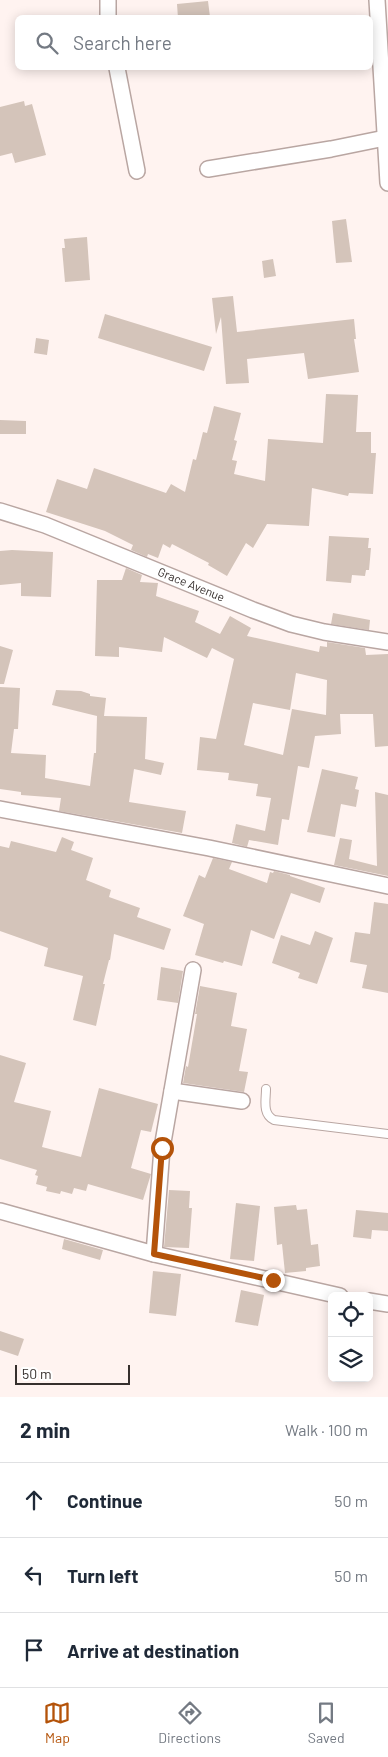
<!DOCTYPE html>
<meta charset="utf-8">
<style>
:root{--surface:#fff;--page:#f6f6f7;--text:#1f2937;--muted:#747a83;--line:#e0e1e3;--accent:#b45309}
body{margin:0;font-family:Barlow,sans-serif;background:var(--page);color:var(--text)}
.controls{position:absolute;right:15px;bottom:15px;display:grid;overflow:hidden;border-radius:8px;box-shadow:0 2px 12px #0003}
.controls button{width:45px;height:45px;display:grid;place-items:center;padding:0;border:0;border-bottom:1px solid var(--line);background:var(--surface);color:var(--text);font:25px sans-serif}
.scale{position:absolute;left:15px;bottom:12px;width:115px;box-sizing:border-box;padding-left:5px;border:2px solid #362f2d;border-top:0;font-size:14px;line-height:18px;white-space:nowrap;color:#362f2d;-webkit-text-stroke:4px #fff;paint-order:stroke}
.stop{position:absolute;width:15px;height:15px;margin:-11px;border:4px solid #b45309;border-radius:50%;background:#fff}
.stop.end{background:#b45309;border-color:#fff;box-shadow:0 1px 5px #0008}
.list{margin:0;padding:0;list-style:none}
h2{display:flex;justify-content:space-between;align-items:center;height:65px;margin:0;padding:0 20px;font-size:21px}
h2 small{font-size:16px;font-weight:400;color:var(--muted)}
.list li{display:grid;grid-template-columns:32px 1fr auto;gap:15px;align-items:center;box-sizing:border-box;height:75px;padding:0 20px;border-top:1px solid var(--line)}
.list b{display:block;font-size:19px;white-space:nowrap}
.list em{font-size:16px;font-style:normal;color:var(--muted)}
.icon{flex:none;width:28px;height:28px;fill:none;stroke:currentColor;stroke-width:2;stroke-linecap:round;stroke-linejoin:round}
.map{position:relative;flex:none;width:388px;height:1397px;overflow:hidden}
.search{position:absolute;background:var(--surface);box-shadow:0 2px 12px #0003;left:15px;right:15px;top:15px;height:55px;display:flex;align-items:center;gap:12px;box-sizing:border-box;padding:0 18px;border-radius:8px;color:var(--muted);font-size:19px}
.sheet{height:290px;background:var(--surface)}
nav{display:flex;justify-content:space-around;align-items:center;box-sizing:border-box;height:70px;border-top:1px solid var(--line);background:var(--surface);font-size:14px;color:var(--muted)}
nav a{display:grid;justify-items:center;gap:2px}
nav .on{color:var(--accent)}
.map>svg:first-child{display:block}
</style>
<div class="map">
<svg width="388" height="1397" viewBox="0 0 388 1397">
<rect width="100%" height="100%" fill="#fff3f0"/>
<g fill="#d4c4ba" fill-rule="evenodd">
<path d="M208,1L210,17L178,18L177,4Z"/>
<path d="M24,101L25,106L32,104L46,155L15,163L12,153L0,156V107Z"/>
<path d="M346,219L352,262L336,263L332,221Z"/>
<path d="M87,237L90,280L65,282L62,248H65L64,239Z"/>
<path d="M273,259L276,276L264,278L262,261Z"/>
<path d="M233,296L237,332L354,319L356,339H354L359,372L308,379L304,353L247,359L249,383L226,384L221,317L216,334L212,298Z"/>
<path d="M105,314L212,347L204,371L98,338Z"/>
<path d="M36,338L49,340L47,355L34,353Z"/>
<path d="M326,394L358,395L356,432H371V453H376L373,494L349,493L348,496L312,488L309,526L267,524L253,548L246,543L227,576L208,565L209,563L172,544L170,548L163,544L158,558L148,554L147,557L131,550L133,545L105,531L46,512L57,479L87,489L94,468L166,493L171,484L185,492L193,459L196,460L203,432L207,433L214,406L241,413L234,440L237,441L232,460L237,461L234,474L265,481L268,439L323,443Z"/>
<path d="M0,420L26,421V434H0Z"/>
<path d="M329,536L369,538L368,548H371L369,570H366L365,576L352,575L351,583L326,581Z"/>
<path d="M12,550L53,552L51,597L21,596V583L0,585V551Z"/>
<path d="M126,568L142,575L140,582L158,583L156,596L199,611L195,622L220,634L230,616L251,628L247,636L319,652L320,646L327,647V642L365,648L366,655L388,654V746L375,747L373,714H340L341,734L315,736L309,768L298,766L289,820L282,819L278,845L249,840L247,847L232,843L236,824L265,831L271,798L256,796L258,784L228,780L229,773L197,770L200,737L216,739L234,659L212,648L207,658L164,637L162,652L119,647V657L95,656L97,580H122ZM296,673L327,680L326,715L292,709L283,755L244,745L253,703L290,710Z"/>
<path d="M333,613L370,620L369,630L331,624Z"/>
<path d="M0,646L13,650L4,684H0Z"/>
<path d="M0,687L20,688L18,729H14L11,753L46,755L45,778L90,786L94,753H96L97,716L52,705L56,690L81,691L90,694V696L106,698L104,716L147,717L145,759L164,763L161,775L134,769L129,802L186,811L182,833L59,811L61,798L21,795V792L0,789Z"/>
<path d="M322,769L358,777L355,789L359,790L356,807L341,804L335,837L307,832Z"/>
<path d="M375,792L388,795V876L334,865L340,838L352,840L349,859L377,866Z"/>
<path d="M62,837L74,842L71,850L93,858L86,880L111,890L109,897L140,908L137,917L171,929L164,950L114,934L110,960H109L103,984H105L96,1026L73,1020L83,976L44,966L48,948L0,931V846L9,848L11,841L56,852Z"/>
<path d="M213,858L232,862L229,869L267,883L270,872L273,873L274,871L290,875V876L325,888L320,903L291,893L274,939L251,930L242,966L224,961L223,963L195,955L204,924L183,916L199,875L205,878Z"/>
<path d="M374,902L388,904V993L362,988L367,965L350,962L355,932L370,934Z"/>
<path d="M315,931L333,938L317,984L298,978L300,973L272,963L281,935L310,945Z"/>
<path d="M161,967L183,971L178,1003L157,1000Z"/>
<path d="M200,986L237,993L231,1026L247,1029L239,1071L248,1072L244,1092L183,1083L186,1066L188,1067L197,1014H195Z"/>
<path d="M0,1055L26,1063L14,1102L51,1111L42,1147L81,1157L99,1088L158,1104L151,1132L141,1130L131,1168L151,1174L143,1200L88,1184L86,1191L74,1188L72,1194L61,1191L60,1194L46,1191L47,1187L36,1184L38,1176L35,1175L37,1170L0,1159Z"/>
<path d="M169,1190L190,1191L189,1208H192L189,1248L164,1247Z"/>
<path d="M236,1203L260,1206L254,1261L230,1259Z"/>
<path d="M296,1205L297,1210L307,1209L311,1245L318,1244L320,1266L306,1268V1271L285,1273L282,1244L277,1245L274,1207Z"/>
<path d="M356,1210L388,1213V1231L372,1230L371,1239L353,1237Z"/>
<path d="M64,1239L103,1250L100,1260L62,1249Z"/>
<path d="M153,1271L181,1274L176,1316L149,1313Z"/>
<path d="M241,1290L264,1295L258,1326L235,1322Z"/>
<path d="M0,1331L24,1339L18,1356L0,1350Z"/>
</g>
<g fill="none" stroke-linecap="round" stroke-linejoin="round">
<g stroke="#b9a6a2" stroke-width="10">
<path id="service" d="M266,1089C266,1100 262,1114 274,1120L388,1134"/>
</g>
<g stroke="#b9a6a2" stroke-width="18">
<g id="minor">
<path d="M377,0L388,183"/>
<path d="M108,18V0"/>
<path d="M117,68L137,171"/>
<path d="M208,169L331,149L385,138"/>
<path id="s1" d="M0,511L45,525L253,610L291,624L324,632L388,642"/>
<path d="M0,809L209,848L388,886"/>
<path d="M172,1091L242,1101"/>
<path d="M0,1211L154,1254L340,1296"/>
<path d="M154,1254L162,1148L193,970"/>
<path d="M369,1301L388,1304"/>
</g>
</g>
<use href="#service" stroke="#fff" stroke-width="8"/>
<use href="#minor" stroke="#fff" stroke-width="15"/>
</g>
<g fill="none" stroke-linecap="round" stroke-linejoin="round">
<path stroke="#b45309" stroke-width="6" d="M162,1148L154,1254L273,1280"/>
</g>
<g text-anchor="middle" stroke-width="4" stroke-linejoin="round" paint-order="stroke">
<g font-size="12" fill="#362f2d" stroke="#fff">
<text dy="4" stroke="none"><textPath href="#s1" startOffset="205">Grace Avenue</textPath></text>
</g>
</g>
</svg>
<div class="controls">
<button><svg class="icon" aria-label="locate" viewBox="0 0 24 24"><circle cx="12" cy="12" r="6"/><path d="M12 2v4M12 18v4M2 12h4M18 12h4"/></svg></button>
<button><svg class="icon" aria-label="layers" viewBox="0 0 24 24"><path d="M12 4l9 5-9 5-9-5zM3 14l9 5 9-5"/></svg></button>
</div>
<div class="scale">50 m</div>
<div class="stop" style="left:162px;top:1148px"></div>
<div class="stop end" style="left:273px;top:1280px"></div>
<div class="search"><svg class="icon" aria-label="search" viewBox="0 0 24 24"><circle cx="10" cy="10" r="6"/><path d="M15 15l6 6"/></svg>Search here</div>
</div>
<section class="sheet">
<h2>2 min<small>Walk · 100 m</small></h2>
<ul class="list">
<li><svg class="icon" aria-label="ahead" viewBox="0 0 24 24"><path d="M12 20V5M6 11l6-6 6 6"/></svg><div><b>Continue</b></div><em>50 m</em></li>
<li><svg class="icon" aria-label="left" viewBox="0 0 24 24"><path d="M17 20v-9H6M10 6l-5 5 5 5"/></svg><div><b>Turn left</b></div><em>50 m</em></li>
<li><svg class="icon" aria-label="arrive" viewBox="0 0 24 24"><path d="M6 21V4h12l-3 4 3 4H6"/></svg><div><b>Arrive at destination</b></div></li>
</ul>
</section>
<nav>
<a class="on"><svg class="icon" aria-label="map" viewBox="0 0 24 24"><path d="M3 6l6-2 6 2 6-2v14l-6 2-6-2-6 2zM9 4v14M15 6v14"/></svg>Map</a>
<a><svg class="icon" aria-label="directions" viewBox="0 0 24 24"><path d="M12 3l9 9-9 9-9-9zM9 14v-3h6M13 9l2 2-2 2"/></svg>Directions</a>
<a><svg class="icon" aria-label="saved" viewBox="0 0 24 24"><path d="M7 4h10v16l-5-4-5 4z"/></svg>Saved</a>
</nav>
